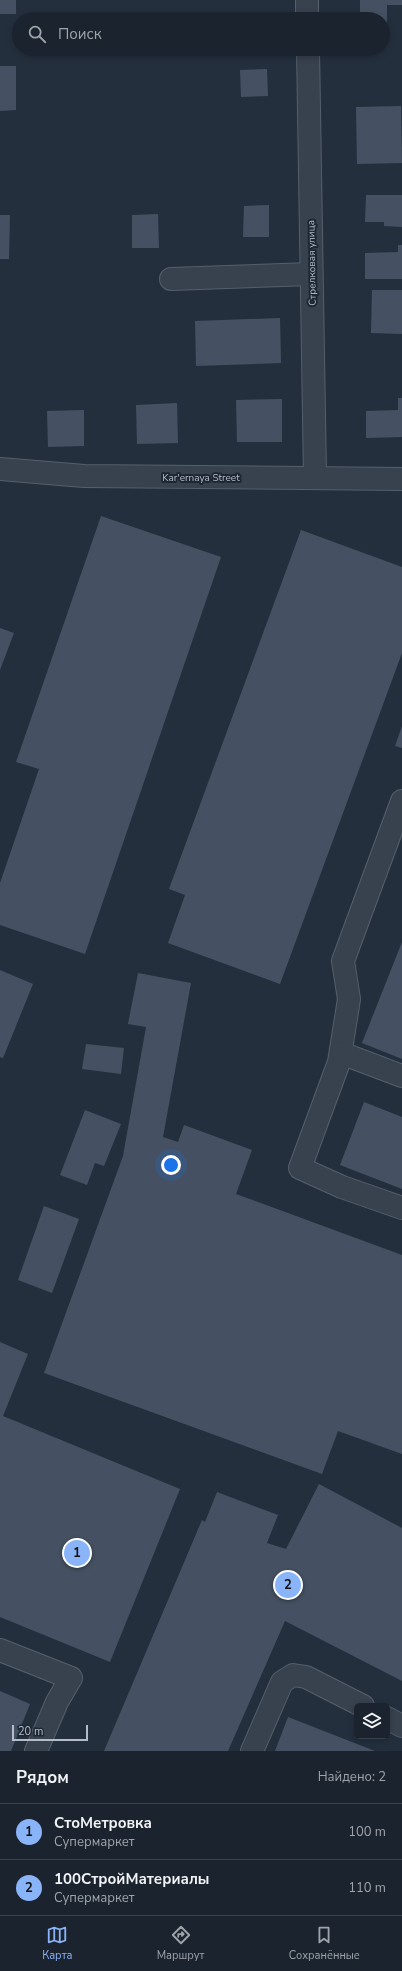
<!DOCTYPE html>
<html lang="ru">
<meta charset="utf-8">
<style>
:root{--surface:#1b232e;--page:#282f3a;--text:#f1f3f6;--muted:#a0a4aa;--line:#39404a;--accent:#8ab4f8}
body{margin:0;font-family:"Nunito Sans",sans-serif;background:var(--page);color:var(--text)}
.controls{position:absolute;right:12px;bottom:12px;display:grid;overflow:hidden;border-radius:6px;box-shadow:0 2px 6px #0003}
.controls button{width:36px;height:36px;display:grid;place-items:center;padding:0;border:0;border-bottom:1px solid var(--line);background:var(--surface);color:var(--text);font:20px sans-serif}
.scale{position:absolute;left:12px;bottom:10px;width:76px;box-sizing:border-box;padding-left:4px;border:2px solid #b4bcc9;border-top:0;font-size:11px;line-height:14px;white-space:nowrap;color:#b4bcc9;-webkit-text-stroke:3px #1d2633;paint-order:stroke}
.you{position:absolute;left:171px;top:1165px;width:14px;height:14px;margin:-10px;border:3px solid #fff;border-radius:50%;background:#1a73e8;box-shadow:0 0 0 6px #1a73e833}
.badge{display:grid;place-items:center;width:26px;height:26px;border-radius:50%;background:var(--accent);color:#111;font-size:13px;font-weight:700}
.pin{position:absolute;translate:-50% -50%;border:2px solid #fff;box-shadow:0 1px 4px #0006}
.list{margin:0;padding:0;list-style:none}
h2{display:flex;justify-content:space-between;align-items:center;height:52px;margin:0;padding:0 16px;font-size:17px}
h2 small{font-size:13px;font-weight:400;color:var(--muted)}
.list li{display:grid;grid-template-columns:26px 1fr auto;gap:12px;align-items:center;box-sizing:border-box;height:56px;padding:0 16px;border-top:1px solid var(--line)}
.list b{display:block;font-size:15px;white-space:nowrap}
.list p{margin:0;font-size:13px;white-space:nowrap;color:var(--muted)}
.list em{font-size:13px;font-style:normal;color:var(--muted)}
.icon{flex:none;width:22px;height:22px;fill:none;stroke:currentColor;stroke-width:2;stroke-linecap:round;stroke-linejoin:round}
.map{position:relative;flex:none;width:402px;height:1751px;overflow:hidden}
.search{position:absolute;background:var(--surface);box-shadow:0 2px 6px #0003;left:12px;right:12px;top:12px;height:44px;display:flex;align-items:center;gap:10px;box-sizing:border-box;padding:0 14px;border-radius:22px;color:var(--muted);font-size:15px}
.sheet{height:164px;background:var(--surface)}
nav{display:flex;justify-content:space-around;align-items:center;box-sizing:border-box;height:56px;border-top:1px solid var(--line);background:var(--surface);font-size:11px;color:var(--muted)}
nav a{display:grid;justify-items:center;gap:2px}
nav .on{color:var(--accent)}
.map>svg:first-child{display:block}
</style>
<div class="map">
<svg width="402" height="1751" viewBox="0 0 402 1751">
<rect width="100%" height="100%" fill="#242f3e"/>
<g fill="#455162">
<rect x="0" y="0" width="16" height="14"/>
<path d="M360,0H402V5H387V32H383V19H360Z"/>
<path d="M0,66H16V110L0,111Z"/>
<path d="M267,69L268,96L241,97L240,70Z"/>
<path d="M401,106L402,163L357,164L356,107Z"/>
<path d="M366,195H402V227L384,226V222H365Z"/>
<path d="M269,205V237H243L244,206Z"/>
<path d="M158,214L159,248H132V215Z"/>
<path d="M0,215H10L9,259H0Z"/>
<path d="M398,245H402V279H365V253L398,252Z"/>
<path d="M372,290H402V334L371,333Z"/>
<path d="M280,318L281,363L196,366L195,321Z"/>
<path d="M398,398H402V437L366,438V411L398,410Z"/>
<path d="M282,399V442H237L236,400Z"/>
<path d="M177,403L178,443L137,444L136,405Z"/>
<path d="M84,410V446L48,447L47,411Z"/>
<path d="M101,516L221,557L85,954L0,925V883L39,769L16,762Z"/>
<path d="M301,530L402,567V653L280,984L168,943L185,895L169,889Z"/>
<path d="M0,628L14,633L0,670Z"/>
<path d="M402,726V748L395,746Z"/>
<path d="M402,942V1059L362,1043Z"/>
<path d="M0,970L33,984L3,1058L0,1057Z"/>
<path d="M138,973L191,983L163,1137L178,1142L184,1125L252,1150L236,1194L402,1255V1454L338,1431L322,1474L44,1373L123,1156L146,1027L128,1024Z"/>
<path d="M86,1044L124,1048L121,1074L82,1069Z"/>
<path d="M364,1102L402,1117V1189L340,1165Z"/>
<path d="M85,1110L121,1124L104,1166L95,1163L87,1185L60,1175Z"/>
<path d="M44,1206L79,1219L52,1293L18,1280Z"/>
<path d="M0,1342L28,1354L3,1416L180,1489L110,1662L0,1617Z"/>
<path d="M319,1484L402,1528V1681L285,1621L228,1751H104L202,1520L205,1522L217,1492L278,1515L267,1543L286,1549Z"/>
<path d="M0,1691L30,1704L11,1751H0Z"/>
<path d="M288,1717L375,1751H275Z"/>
</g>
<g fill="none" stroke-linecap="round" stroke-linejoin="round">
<g stroke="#565f6c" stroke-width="24">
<g id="minor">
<path d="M307,0V19"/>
<path d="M308,49L315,477"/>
<path d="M171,279L311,274"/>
<path d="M0,469L84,476L402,479"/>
<path d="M402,801L343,961L349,999L339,1062L300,1168L342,1187L402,1208"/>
<path d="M341,1053L402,1076"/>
<path d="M0,1650L71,1678L57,1702L36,1751"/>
<path d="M387,1718L402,1726"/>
<path d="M252,1751L282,1682L293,1675L306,1677L363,1706"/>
</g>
</g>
<use href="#minor" stroke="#38414e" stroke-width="22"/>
</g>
<g text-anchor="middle" stroke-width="4" stroke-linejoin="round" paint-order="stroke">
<g font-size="10" fill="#b4bcc9" stroke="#1d2633">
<text transform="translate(311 263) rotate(-91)" y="4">Стрелковая улица</text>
<text x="201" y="481">Kar'ernaya Street</text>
</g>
</g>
</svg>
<div class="controls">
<button><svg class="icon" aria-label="layers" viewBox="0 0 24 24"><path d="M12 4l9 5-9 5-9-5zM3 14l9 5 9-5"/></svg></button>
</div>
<div class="scale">20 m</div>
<div class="you"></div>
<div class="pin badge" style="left:77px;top:1553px">1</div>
<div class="pin badge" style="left:288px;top:1585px">2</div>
<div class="search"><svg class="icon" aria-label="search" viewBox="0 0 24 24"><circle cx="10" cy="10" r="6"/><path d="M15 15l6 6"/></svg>Поиск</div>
</div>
<section class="sheet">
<h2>Рядом<small>Найдено: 2</small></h2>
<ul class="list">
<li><span class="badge">1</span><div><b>СтоМетровка</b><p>Супермаркет</p></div><em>100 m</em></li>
<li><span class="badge">2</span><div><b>100СтройМатериалы</b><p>Супермаркет</p></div><em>110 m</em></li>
</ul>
</section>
<nav>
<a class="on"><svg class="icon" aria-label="map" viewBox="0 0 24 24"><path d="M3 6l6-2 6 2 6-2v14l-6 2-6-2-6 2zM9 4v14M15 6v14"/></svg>Карта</a>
<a><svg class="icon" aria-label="directions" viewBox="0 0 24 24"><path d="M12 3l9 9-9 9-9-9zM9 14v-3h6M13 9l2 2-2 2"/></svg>Маршрут</a>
<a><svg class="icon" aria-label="saved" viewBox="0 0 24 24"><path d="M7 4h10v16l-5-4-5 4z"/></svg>Сохранённые</a>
</nav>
